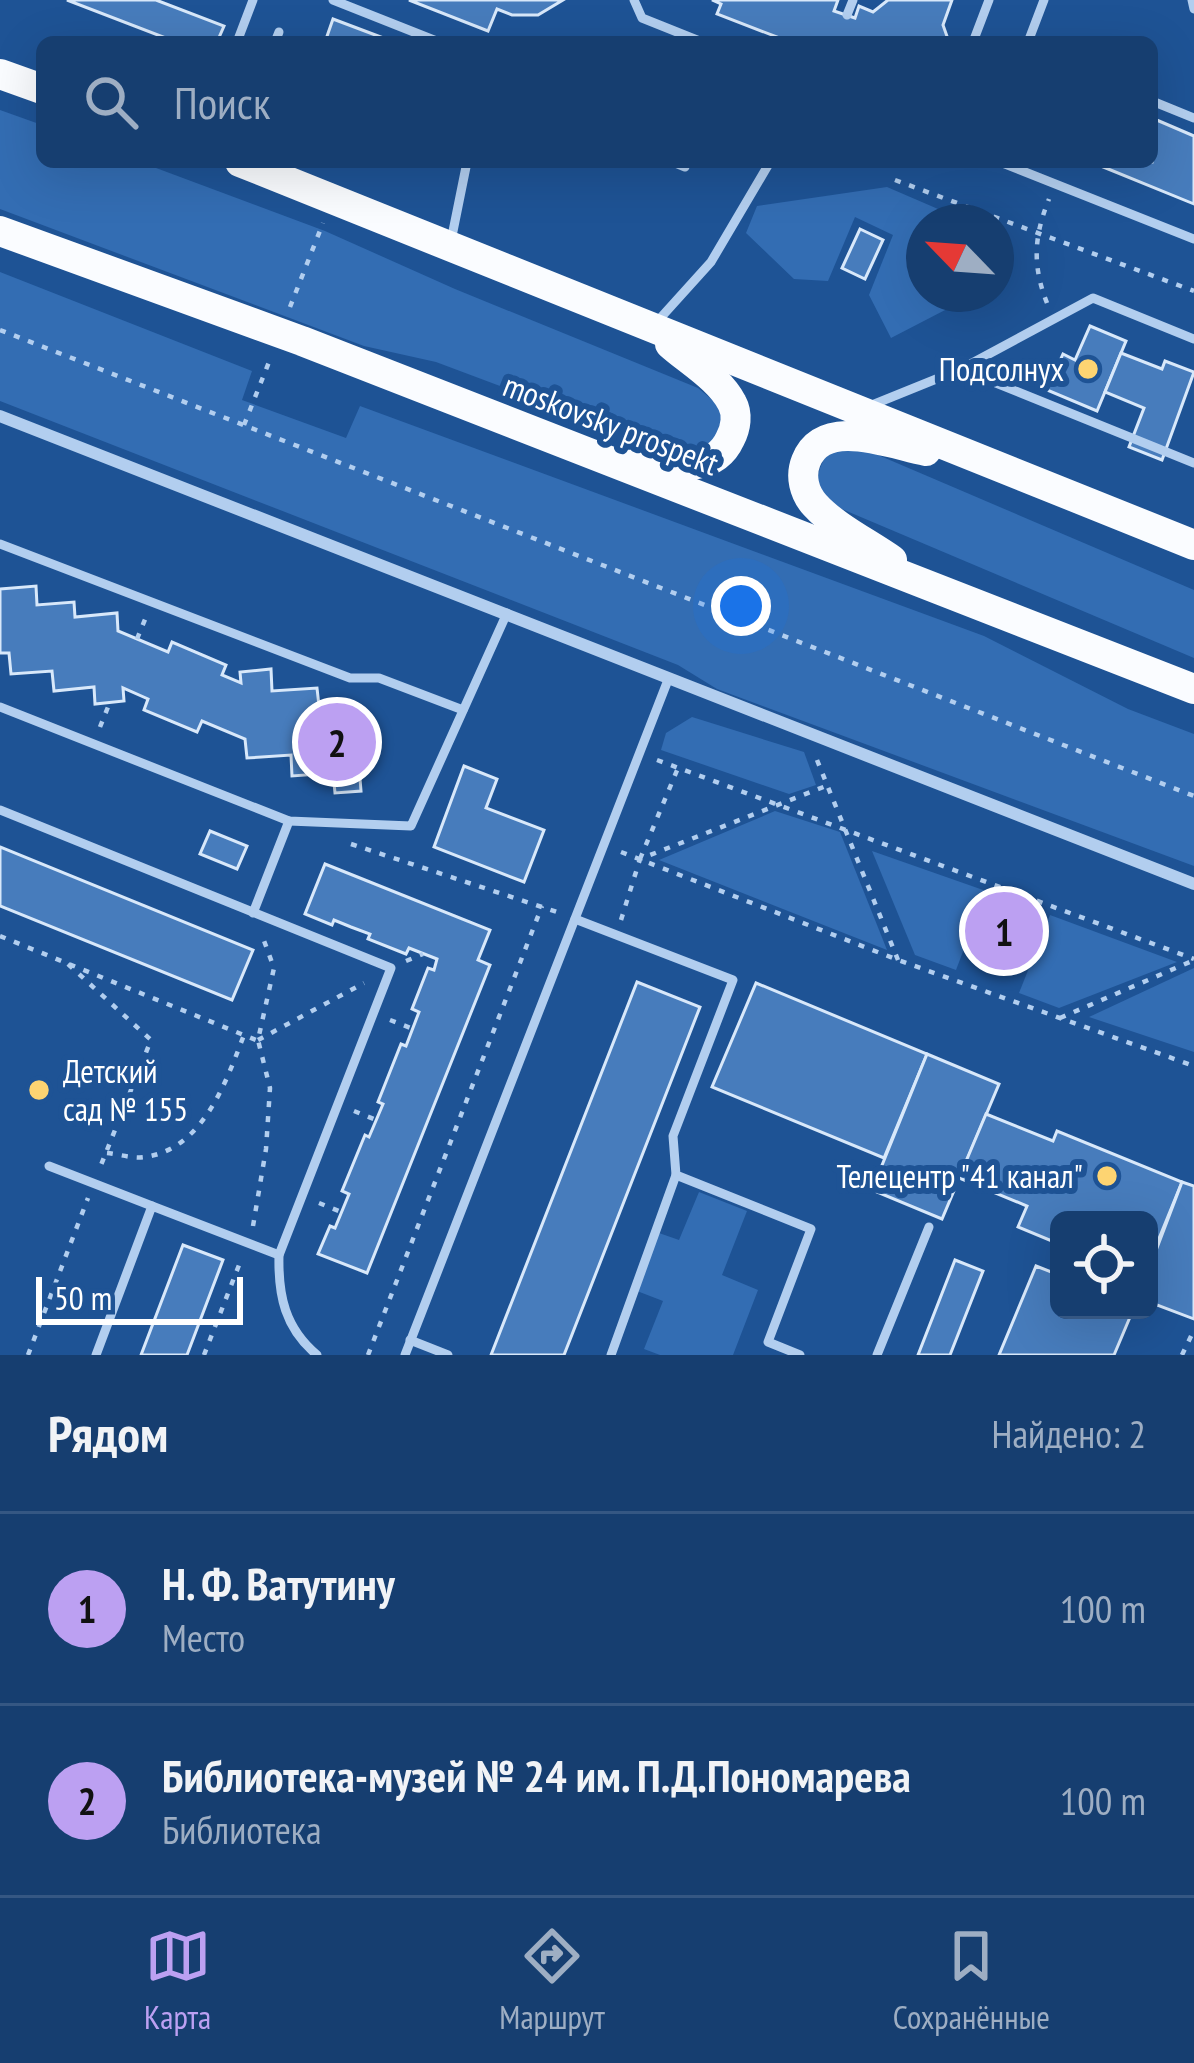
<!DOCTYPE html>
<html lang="ru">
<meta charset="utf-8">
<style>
:root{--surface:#163e70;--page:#1f4575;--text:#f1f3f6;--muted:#9eaec3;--line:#355783;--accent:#bca0f2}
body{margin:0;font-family:"PT Sans Narrow",sans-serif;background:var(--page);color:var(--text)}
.controls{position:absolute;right:36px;bottom:36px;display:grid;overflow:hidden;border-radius:18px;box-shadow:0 12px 48px #0002}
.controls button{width:108px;height:108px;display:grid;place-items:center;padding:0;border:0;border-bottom:3px solid var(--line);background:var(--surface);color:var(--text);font:60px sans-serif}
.compass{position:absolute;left:906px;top:204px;width:108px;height:108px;border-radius:50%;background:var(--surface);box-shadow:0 12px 48px #0002;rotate:295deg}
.scale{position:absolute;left:36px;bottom:30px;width:207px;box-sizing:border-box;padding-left:12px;border:6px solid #fff;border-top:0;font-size:33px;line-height:42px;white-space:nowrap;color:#fff;-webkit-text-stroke:9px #1e5395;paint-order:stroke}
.you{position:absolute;left:741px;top:606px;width:42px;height:42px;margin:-30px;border:9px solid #fff;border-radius:50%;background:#1a73e8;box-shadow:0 0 0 18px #1a73e833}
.badge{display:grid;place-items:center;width:78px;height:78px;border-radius:50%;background:var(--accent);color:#111;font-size:39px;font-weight:700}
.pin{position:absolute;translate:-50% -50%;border:6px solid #fff;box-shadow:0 3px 12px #0006}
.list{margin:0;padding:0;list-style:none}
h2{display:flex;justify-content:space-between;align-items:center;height:156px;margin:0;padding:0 48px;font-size:51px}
h2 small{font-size:39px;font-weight:400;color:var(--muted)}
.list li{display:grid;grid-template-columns:78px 1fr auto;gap:36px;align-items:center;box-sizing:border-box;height:192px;padding:0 48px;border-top:3px solid var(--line)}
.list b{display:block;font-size:45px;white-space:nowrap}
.list p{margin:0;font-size:39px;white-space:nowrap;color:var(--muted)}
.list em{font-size:39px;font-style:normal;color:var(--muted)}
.icon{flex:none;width:66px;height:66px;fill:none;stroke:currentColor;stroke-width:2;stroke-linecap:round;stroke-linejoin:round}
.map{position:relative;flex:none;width:1194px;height:1355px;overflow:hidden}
.search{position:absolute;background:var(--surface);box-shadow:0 12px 48px #0002;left:36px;right:36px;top:36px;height:132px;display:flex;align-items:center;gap:30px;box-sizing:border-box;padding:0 42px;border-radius:18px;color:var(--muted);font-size:45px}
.sheet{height:540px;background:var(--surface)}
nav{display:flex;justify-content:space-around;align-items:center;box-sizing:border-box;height:168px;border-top:3px solid var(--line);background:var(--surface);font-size:33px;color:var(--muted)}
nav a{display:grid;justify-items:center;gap:6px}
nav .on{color:var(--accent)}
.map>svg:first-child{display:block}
</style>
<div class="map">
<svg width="1194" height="1355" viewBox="0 0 1194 1355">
<rect width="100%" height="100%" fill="#1e5395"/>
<g fill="#336db3">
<path d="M0,110L42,125V162H140L325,231L455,289L698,388L722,408L723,429L707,450L674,451L436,362L364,346L0,209Z"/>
<path d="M887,187L952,215L960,222H924V294H976L891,338L869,295L893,235L855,217L828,281L794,279L746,233L757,206Z"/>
<path d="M0,272L252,371L242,400L346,438L360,406L984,636L1128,709L1194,734V866L717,689L678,665L0,401Z"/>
<path d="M857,446L1194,590V658L830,504C813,486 815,472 829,452Z"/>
<path d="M692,717L804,752L816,785L789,794L661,750L666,733Z"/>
<path d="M775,811L840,832L887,950L659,860Z"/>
<path d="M872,851L986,891L956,970L915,955Z"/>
<path d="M1050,915L1177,962L1059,1008L1019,993Z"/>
<path d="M1194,968V1052L1089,1017Z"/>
<path d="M699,1192L747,1211L722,1275L758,1290L733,1355H660L644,1349L663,1301L637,1291L659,1233L679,1240Z"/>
</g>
<g fill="#477cbc" stroke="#d8e8fa" stroke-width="3">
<path d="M67,0H156L224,26L217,42H176Z"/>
<path d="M409,0H563L538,15H512L497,9L488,31Z"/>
<path d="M712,0H838L834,11L855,18L859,6L873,12L888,0H952L943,25L949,42H790L717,14L721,4Z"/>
<path d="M333,19L394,42H325Z"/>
<path d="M1152,118L1194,136V204L1091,162H1152Z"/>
<path d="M860,229L883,240L865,279L842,268Z"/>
<path d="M1090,326L1126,341L1097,411L1047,390L1063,354L1075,360Z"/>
<path d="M1121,353L1162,369L1165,361L1194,372L1162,460L1129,447L1144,408L1105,392Z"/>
<path d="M36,586L37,605L74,602L75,617L117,613L118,631L168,652L172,642L226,665L222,675L241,683L240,672L271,669L272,691L317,688L319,706L354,704L361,791L335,793L333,773L292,776L291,755L247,758L245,739L202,721L197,732L144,710L148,699L123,688L124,701L95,704L94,687L54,691L52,671L11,674L9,653H0V589Z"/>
<path d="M464,766L497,779L486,808L544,830L524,882L434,847Z"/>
<path d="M210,831L247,846L237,869L200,854Z"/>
<path d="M0,847L253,950L232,1000L0,906Z"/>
<path d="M325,864L490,930L478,960L490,965L367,1273L318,1254L330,1226L335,1228L349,1194L342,1191L365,1135L369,1137L383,1104L378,1102L401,1044L406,1046L419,1012L412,1009L428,968L434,970L437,959L409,948L406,954L368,939L370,934L351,927L334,920L332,925L305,914Z"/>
<path d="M637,982L700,1007L564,1355H491Z"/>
<path d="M756,983L927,1054L884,1158L712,1087Z"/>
<path d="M927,1054L999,1084L942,1219L872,1190Z"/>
<path d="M986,1114L1053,1141L1057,1131L1182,1182L1149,1263V1220H1059V1244L1018,1227L1027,1206L959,1178Z"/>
<path d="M1182,1182L1194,1186V1319L1149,1302V1269Z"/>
<path d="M183,1245L223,1260L187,1355H141Z"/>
<path d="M955,1260L983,1271L950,1355H918Z"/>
<path d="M1036,1266L1059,1275V1310H1133L1114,1355H999Z"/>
</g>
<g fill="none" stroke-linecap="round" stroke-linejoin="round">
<g stroke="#b2ceef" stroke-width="4.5" stroke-dasharray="6 9" stroke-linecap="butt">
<path d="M895,180L1194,291"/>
<path d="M1047,303C1032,265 1034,236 1049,199"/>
<path d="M290,307L323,223"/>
<path d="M0,330L1194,796"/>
<path d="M244,425L271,357"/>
<path d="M137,639L146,617"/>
<path d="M100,727L110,702"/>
<path d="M657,760L1194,959"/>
<path d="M817,760L898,960"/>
<path d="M351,844L557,912"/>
<path d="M621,852L898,960L1194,1066"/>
<path d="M640,859L678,768"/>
<path d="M621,920L640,859L826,786"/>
<path d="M0,936L256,1040"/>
<path d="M406,961L423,954"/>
<path d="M68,964L151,1040L101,1165"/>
<path d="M1060,1018L1192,961"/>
<path d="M390,1020L413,1029"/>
<path d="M258,1040L364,983"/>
<path d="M354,1111L376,1120"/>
<path d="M107,1153C118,1154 134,1159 145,1157C203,1149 226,1082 244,1035"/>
<path d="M319,1203L341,1212"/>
<path d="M253,1226L266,1149L270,1088L258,1040L274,968L263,938"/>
<path d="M28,1355L88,1198"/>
<path d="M204,1355L241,1260"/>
<path d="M368,1355L542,906"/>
<path d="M1182,1355L1194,1330"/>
</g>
<g stroke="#b2ceef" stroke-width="9">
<path d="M333,0L439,42"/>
<path d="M634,0L642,18L702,42"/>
<path d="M1192,0L1194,9"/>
<path d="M847,15L853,0"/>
<path d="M237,42L253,0"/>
<path d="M275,42L279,32"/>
<path d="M973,42L989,0"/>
<path d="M1028,42L1044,0"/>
<path d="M1152,101L1194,118"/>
<path d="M673,162L685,167"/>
<path d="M1000,162L1194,239"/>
<path d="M451,241L467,162"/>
<path d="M655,324L711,262L770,162"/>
<path d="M961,369L1194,463"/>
<path d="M872,405L961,369L1093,298L1194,339"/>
<path d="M0,544L350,678H379L463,710"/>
<path d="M0,707L289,821L411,826L507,613"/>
<path d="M0,810L391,968L279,1255C278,1296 285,1328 317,1355"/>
<path d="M253,913L289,821"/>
<path d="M575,919L733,980L673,1136L676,1175L811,1229L768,1342L800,1355"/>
<path d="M49,1166L152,1206"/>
<path d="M410,1340L448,1355"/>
<path d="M96,1355L152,1206L279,1255"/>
<path d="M405,1355L668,680"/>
<path d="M611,1355L676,1175"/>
<path d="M877,1355L929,1227"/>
</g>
<path stroke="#b2ceef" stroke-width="12" d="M0,416L1194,884"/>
<g stroke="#fafcff" stroke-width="30">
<path d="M0,74L42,89"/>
<path d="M240,162L1194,545"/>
<path d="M0,231L302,341L1194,689"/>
<path d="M637,461C669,464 713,476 730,439C736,428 738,414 732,403C720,379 689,361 670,344"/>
<path d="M892,560C868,543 835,527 815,505C804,493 800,476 806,461C824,416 890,444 926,451"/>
</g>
</g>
<g fill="#fdd472" stroke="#1e5395" stroke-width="4.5">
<circle cx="1088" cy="369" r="12"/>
<circle cx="39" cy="1090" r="12"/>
<circle cx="1107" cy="1176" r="12"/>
</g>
<g text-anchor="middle" stroke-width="12" stroke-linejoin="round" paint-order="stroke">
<g font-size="33" fill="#fff" stroke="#1e5395" text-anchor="end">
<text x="1064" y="381">Подсолнух</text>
<text x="63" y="1083" text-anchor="start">Детский<tspan x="63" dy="38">сад № 155</tspan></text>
<text x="1083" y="1188">Телецентр "41 канал"</text>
</g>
<g font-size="33" fill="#fff" stroke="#1e5395">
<text transform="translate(611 424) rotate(21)" y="12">moskovsky prospekt</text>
</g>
</g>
</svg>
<div class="controls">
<button><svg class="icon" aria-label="locate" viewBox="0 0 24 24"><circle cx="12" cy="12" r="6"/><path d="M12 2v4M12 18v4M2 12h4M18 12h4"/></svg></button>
</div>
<svg class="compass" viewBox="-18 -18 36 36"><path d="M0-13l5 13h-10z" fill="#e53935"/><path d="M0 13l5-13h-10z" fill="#9eaec3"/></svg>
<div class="scale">50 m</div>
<div class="you"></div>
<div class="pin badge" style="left:1004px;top:931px">1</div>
<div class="pin badge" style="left:337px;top:742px">2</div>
<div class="search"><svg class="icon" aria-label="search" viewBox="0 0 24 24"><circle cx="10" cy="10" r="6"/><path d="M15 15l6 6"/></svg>Поиск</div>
</div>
<section class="sheet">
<h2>Рядом<small>Найдено: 2</small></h2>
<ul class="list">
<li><span class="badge">1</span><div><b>Н. Ф. Ватутину</b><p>Место</p></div><em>100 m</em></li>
<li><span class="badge">2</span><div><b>Библиотека-музей № 24 им. П.Д.Пономарева</b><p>Библиотека</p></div><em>100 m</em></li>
</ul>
</section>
<nav>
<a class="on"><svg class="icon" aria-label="map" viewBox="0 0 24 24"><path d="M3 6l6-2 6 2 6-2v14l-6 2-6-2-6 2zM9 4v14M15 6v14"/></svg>Карта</a>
<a><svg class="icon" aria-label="directions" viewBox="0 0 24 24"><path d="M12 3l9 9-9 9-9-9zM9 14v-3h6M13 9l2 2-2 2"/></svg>Маршрут</a>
<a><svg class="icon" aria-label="saved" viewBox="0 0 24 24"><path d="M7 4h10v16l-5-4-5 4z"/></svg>Сохранённые</a>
</nav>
